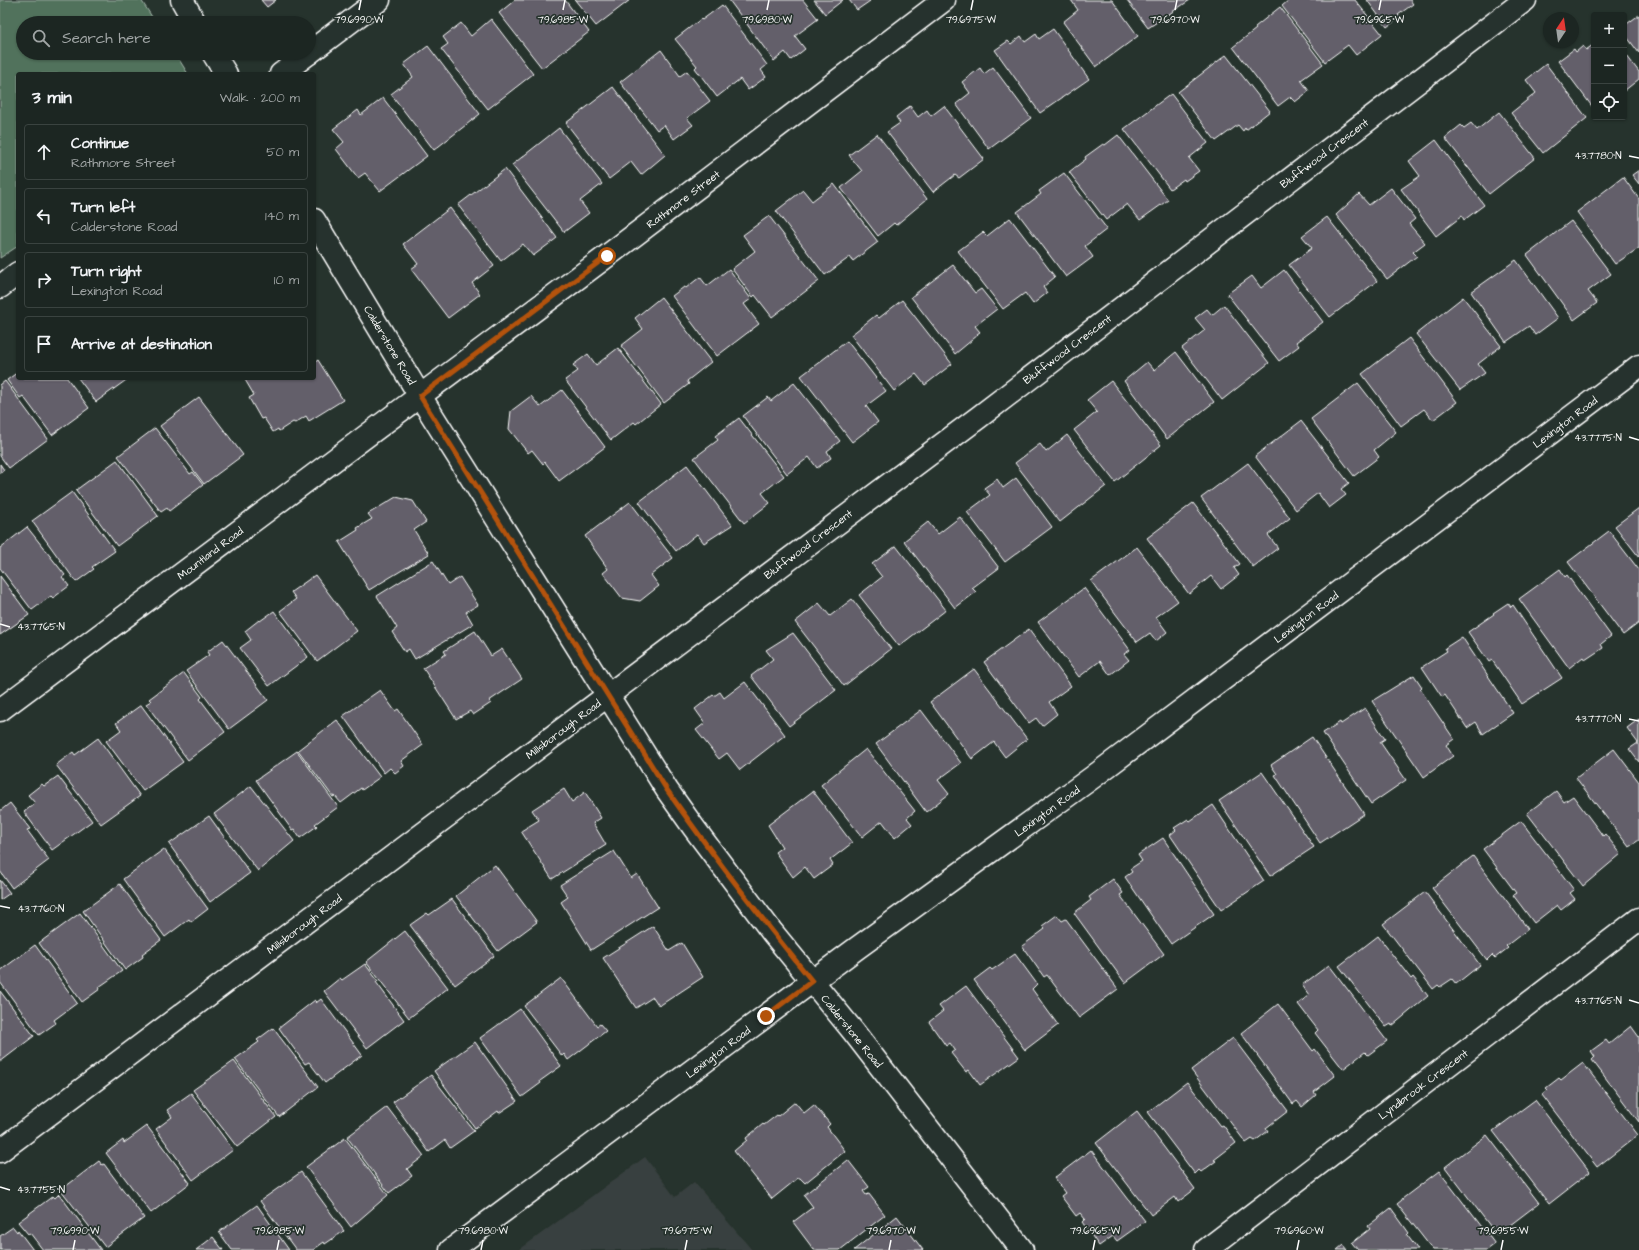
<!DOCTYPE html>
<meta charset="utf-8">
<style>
:root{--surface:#1c2622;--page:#252e2a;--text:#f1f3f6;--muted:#a0a5a5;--line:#3a4340}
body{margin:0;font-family:"Architects Daughter",sans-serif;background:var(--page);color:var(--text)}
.controls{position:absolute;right:12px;top:12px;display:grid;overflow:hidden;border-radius:4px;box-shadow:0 1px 3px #0004}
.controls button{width:36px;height:36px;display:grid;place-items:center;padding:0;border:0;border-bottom:1px solid var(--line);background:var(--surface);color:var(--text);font:20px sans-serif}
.compass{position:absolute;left:1543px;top:12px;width:36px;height:36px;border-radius:50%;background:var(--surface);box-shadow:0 1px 3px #0004;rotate:13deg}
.stop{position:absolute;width:12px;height:12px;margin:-9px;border:3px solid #b45309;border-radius:50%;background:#fff}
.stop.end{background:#b45309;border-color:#fff;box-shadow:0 1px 4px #0008}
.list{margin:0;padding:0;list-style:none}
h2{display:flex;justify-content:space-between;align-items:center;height:52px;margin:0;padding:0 16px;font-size:17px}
h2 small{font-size:13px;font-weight:400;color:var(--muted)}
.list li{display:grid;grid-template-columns:26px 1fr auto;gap:12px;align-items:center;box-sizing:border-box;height:56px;margin:0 8px 8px;padding:0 8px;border:1px solid var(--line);border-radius:4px}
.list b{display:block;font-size:15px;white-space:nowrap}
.list p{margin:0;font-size:13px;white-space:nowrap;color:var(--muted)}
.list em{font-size:13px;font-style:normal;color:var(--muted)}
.icon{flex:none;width:22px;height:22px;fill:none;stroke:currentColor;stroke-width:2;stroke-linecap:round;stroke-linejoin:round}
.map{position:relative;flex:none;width:1639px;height:1250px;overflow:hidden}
.search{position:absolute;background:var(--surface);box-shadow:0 1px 3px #0004;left:16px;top:16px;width:300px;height:44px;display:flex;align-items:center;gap:10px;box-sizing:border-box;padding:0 14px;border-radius:22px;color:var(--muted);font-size:15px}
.panel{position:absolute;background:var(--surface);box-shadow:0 1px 3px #0004;left:16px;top:72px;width:300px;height:308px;border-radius:4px}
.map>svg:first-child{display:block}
</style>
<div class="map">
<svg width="1639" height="1250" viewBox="0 0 1639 1250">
<rect width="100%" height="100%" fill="#26332d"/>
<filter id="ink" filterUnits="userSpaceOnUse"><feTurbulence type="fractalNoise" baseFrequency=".025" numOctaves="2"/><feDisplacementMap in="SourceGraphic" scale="8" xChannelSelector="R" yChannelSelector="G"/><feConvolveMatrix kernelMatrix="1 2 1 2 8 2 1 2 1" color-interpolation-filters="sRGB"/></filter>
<g filter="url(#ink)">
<path fill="#38403f" d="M645,1157L675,1197L694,1182L752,1250H519Z"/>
<path fill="#51725c" stroke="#a8b8ae" d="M0,0H141L156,23H23V53H175L188,74H18V246L0,258Z"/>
<g fill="#635f6a" stroke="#fff">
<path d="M261,0H276L267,7Z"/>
<path d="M515,0H565L589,32L542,68L499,13Z"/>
<path d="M575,0H630L596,26Z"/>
<path d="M729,0H803L818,19L795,36L805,49L791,60L785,52L774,61Z"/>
<path d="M814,0H843L825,14Z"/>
<path d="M849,0H869L870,1L857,10Z"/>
<path d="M1071,0H1112L1138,36L1096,67L1063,22L1078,10Z"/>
<path d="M1127,0H1190L1148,28Z"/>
<path d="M1289,0H1355L1382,34L1356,55L1348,45L1325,62L1282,6Z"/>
<path d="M1367,0H1410L1413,4L1398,15L1400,17L1387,27Z"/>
<path d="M722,5L767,65L761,70L766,77L748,90L740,79L717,97L695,68L697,66L675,39L701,19L702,20Z"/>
<path d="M1280,7L1323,64L1301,80L1309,91L1295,102L1290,97L1278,106L1233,47L1256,29L1255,27Z"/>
<path d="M1639,15V53L1624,33V26Z"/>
<path d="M491,19L533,74L488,109L441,49L448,44L443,37L461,23L471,36Z"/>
<path d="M1053,29L1089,79L1040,113L995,50L1008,41L1011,44L1021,36L1025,42L1036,34L1039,39Z"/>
<path d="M1594,44V109L1558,61L1574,49L1576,52L1583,46L1586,50Z"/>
<path d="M428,46L480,114L434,150L391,94L413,77L404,64Z"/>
<path d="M661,50L680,76L687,71L710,101L687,118L693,125L674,139L664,125L657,130L620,82Z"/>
<path d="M1624,52L1639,72V79L1624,91Z"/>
<path d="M1226,55L1270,111L1246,130L1245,128L1243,131L1238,125L1216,141L1178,92Z"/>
<path d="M1546,64L1587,118L1543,153L1511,113L1536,93L1526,80Z"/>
<path d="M993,67L1031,118L989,149L956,104L970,93L962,82L980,68L984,74Z"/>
<path d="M613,87L665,155L641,175L631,162L609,179L566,123Z"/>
<path d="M1171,94L1208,143L1189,158L1199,171L1185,181L1184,179L1170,189L1124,129Z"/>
<path d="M383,98L427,156L380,191L365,173L358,178L336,149L344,142L333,129L358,110L361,115Z"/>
<path d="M910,106L918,117L927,110L931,116L944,106L984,159L959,178L955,175L933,192L887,132L900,123L896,117Z"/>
<path d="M1499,112L1535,158L1489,194L1445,138L1461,125L1464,128L1471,123L1477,130Z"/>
<path d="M559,128L602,184L580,201L589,213L564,232L512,165Z"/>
<path d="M877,134L927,199L896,225L894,223L878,236L841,188L862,171L849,155Z"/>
<path d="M1118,135L1168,200L1140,220L1127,204L1106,220L1069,172L1086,159L1085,157L1103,144L1105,145Z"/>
<path d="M1436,140L1484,205L1464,220L1462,216L1436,236L1401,189L1420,176L1409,161Z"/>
<path d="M505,169L557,238L533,256L523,244L501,261L458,205Z"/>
<path d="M1639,170V184L1632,175Z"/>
<path d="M1064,173L1107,229L1085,246L1093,257L1066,277L1017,212L1041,194L1039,191Z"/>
<path d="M1623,177L1639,199V248L1615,264L1577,212Z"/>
<path d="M834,184L878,242L853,261L850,257L825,275L776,211L803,190L812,201Z"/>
<path d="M1391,188L1415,219L1409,224L1425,243L1413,252L1417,256L1387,279L1336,215L1359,194L1369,205Z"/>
<path d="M450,208L494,266L472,283L480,294L448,318L411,269L418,264L403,244Z"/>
<path d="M769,216L819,281L772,317L755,295L753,297L732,269L755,251L743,235Z"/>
<path d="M1327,217L1377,281L1330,317L1289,265L1312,248L1302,236Z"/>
<path d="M1010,218L1055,277L1043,287L1047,293L1033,304L1025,293L1003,309L958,251L983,232L987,236Z"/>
<path d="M1571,221L1611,274L1588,291L1597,303L1574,320L1527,255Z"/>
<path d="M1516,260L1558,318L1535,335L1529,326L1506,342L1471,292Z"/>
<path d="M953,265L975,293L981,289L997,309L975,326L980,332L977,334L978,335L955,354L911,297Z"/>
<path d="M729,269L751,299L744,304L759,324L717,356L672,296L684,287L686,288L700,277L707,286Z"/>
<path d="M1284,270L1323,322L1296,342L1299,346L1279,361L1227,294L1252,276L1261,288Z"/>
<path d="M661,297L711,362L687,381L689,384L664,403L621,346L643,329L635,318Z"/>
<path d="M1463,297L1501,346L1478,364L1485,373L1460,390L1416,334Z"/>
<path d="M902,300L952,364L925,385L916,374L894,391L851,335L876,315L879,318Z"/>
<path d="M1224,305L1269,363L1222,400L1182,348L1205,330L1195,318L1207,309L1212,315Z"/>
<path d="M1409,338L1457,402L1433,420L1424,409L1401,426L1362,374Z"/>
<path d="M847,341L886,391L866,406L878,422L852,442L801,376Z"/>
<path d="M618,348L661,404L636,424L634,422L611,440L565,380L578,371L573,365L588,354L596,365Z"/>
<path d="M1176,352L1214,402L1167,439L1124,381L1147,362L1154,370Z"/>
<path d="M318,360L343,400L309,421L306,416L295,423L293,422L279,431L278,429L273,432L264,418L261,419L249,398L254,395L244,378H314V363Z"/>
<path d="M18,372V378H67L89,408L52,435L23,396L20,398L7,380Z"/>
<path d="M78,378H129L96,402Z"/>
<path d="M5,381L48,439L9,468L0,456V385Z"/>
<path d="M1111,381L1161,445L1115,482L1074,430L1097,412L1087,400Z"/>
<path d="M794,383L840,441L827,451L831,458L817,468L809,457L787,474L743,416L768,397L771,401Z"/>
<path d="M1358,383L1396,432L1374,450L1379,457L1354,476L1311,419Z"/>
<path d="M562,390L605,447L559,481L545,462L543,464L532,450L528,453L509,429L511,411L531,396L540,407Z"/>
<path d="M199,397L243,455L204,484L160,426Z"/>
<path d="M739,418L784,476L762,493L770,503L744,523L694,458L718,440L715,436Z"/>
<path d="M1301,421L1349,483L1341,489L1346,495L1329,508L1318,493L1296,510L1255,456Z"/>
<path d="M155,428L190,474L193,472L203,485L169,511L167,508L161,512L118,456Z"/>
<path d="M1067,435L1106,486L1060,522L1015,463L1040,444L1046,452Z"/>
<path d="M117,460L158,516L117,546L76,490Z"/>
<path d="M1248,463L1290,518L1268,535L1278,548L1253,567L1201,498Z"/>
<path d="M0,464L4,470L0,473Z"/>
<path d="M687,465L732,525L704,543L697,534L676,551L639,502Z"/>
<path d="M1016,478L1052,527L1005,562L967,512L990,495L984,488L997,479L1003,488Z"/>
<path d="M72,492L115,551L92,567L94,569L76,582L32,521Z"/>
<path d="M396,497L413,501L426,522L414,530L429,554L369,590L339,542L358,530L357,528L372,519L368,514Z"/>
<path d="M630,502L673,558L651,575L659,586L640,601L622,598L603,573L608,569L585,536Z"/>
<path d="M1193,503L1240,564L1234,568L1239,575L1221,589L1211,576L1189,594L1147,538Z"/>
<path d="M1639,508V557L1615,526Z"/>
<path d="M960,517L999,568L972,588L976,592L955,608L904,541L928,522L938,534Z"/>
<path d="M27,527L65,575L62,577L69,586L53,598L51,596L32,610L0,568V548Z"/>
<path d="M1609,531L1639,570V623L1623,635L1568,562Z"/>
<path d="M896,546L946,610L899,646L859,595L882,577L872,564Z"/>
<path d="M1137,547L1178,601L1156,617L1167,632L1156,641L1150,633L1137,642L1091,581Z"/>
<path d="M433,561L448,585L460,577L478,605L466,612L473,624L415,659L409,649L405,652L392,632L397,628L377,596Z"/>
<path d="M1560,569L1565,577L1567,575L1611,636L1601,644L1603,648L1585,660L1583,657L1569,668L1519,599Z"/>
<path d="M315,575L357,631L317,661L280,611L296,599L291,592Z"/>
<path d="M0,576L29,615L0,635Z"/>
<path d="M1084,588L1130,650L1124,654L1129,660L1110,675L1100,661L1079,677L1038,622Z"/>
<path d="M852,599L891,649L844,686L795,622L819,603L830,616Z"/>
<path d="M1508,603L1511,607L1513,605L1562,678L1522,704L1492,660L1489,662L1468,632L1494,614L1493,613Z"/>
<path d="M274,611L308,657L269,686L240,648L251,640L245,631L259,620L260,621Z"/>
<path d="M1029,629L1071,686L1049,702L1057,714L1042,726L1036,718L1029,723L984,662Z"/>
<path d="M475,631L491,656L502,649L522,679L489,701L491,703L473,715L470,711L456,719L423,668L446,654L444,651Z"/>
<path d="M793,633L836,690L789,726L751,676L773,659L766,650Z"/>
<path d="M1462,637L1513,713L1483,734L1476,722L1467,728L1445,695L1442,697L1422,667L1447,651L1445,648Z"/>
<path d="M223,640L268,700L229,729L186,671L209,655L207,652Z"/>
<path d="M974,669L1027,739L1005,757L994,742L972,759L930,702Z"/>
<path d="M184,673L202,697L200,699L225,732L188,760L146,704L151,701L149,699Z"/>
<path d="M1414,675L1422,687L1420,689L1454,739L1446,745L1453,756L1424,777L1372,701Z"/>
<path d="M745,682L785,735L740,770L727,753L719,759L696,730L705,723L695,709L713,695L714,696L720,692L724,698Z"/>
<path d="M380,690L395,711L398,709L423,745L401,761L404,766L395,773L390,768L384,773L343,716Z"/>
<path d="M141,705L183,762L143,791L106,741L121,730L116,723Z"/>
<path d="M1365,708L1385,739L1380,742L1406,780L1371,804L1323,733L1340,722L1341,724Z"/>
<path d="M921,710L961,763L938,780L949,794L926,812L876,744Z"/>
<path d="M1639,719V762L1629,749L1638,743L1627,728Z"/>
<path d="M337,720L380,777L362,790L361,788L341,803L335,796L333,797L298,750Z"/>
<path d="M1312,737L1364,814L1320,843L1275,775L1277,774L1271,765Z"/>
<path d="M98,738L140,796L101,824L56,765L73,752L75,755Z"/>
<path d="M866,749L915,811L907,818L912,824L895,838L882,821L862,837L821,785Z"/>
<path d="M1614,749L1639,782V840L1629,847L1576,778Z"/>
<path d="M297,751L338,807L315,824L317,826L300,838L294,829L292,830L256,780Z"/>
<path d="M1262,772L1314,847L1270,876L1219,801Z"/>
<path d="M58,776L92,821L52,850L24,812L35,803L28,795L42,784L44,786Z"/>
<path d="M251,786L294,841L258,871L214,814Z"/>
<path d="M564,789L572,802L585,792L601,818L593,823L606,845L552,879L521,831L539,820L532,810Z"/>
<path d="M813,791L852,843L830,860L833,865L814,879L805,867L793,877L775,852L782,847L768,825Z"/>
<path d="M1556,791L1564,802L1573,796L1603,836L1605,834L1621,854L1583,886L1527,813Z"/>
<path d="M10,803L30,829L27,830L49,860L12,888L0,871V811Z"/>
<path d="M1213,805L1264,881L1221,910L1170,835L1176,830L1174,828L1188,819L1190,821Z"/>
<path d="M209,816L250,873L210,902L169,844Z"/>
<path d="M1521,821L1574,890L1570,893L1575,899L1561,910L1557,905L1534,923L1513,895L1516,893L1483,849Z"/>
<path d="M1163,838L1214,914L1171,944L1125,877L1132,872L1130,869L1142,861L1138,855Z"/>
<path d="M164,849L208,909L191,922L189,919L165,937L123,879Z"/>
<path d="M614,851L631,878L637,874L658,907L591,950L561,902L568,897L560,885Z"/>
<path d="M1473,856L1528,929L1506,946L1508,948L1495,958L1492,955L1487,960L1432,888Z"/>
<path d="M495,865L537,922L498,951L456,896Z"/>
<path d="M1113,879L1123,893L1120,895L1164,954L1125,983L1074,913L1091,900L1089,897Z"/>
<path d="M0,880L10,893L0,900Z"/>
<path d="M120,884L161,940L142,954L143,957L125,970L83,911Z"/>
<path d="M1425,892L1480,965L1456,984L1452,979L1440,987L1438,985L1433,989L1383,924Z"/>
<path d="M452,899L494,956L455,985L410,925L427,913L429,915Z"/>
<path d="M80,913L122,971L99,987L100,989L82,1002L39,943Z"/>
<path d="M1057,915L1062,921L1066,919L1118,989L1079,1018L1047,975L1044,977L1022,946L1045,929L1042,926Z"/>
<path d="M653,926L669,951L682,943L703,977L659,1006L653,997L636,1008L603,958Z"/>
<path d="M405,931L448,988L409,1018L366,962Z"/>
<path d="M1378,936L1411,979L1413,977L1428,996L1392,1026L1391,1024L1386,1027L1339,966Z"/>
<path d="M35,945L77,1003L54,1020L56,1023L39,1035L0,982V971Z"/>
<path d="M1015,954L1037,984L1032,989L1058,1025L1025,1050L974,980L990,968L992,970Z"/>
<path d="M365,964L378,981L376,982L404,1020L367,1048L324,991L340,978L342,980Z"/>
<path d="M1329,965L1387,1041L1368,1055L1365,1052L1343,1069L1315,1033L1318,1030L1298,1004L1309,995L1302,985Z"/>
<path d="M561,978L597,1026L600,1024L606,1031L568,1060L564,1054L562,1056L524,1006Z"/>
<path d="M966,986L1019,1057L980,1085L969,1070L966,1072L951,1053L955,1050L950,1043L946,1046L929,1022L943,1011L939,1006Z"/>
<path d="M0,991L34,1036L0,1062Z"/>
<path d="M321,999L362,1055L325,1083L309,1062L305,1064L279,1028L315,1000L316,1003Z"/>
<path d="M1278,1004L1313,1051L1315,1049L1335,1076L1314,1092L1316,1095L1302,1107L1297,1101L1293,1104L1241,1033Z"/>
<path d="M520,1009L561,1066L540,1081L541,1083L522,1097L480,1038Z"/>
<path d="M1631,1026L1639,1037V1122L1592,1060L1595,1057L1591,1051L1606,1040L1609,1044Z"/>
<path d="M273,1028L318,1087L279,1117L235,1059L259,1042L257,1040Z"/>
<path d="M1233,1038L1288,1111L1266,1128L1268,1131L1255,1141L1252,1139L1246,1143L1191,1070Z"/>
<path d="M475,1042L517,1101L499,1113L498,1111L475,1128L434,1071Z"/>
<path d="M234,1061L276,1117L237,1147L193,1090Z"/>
<path d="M1583,1063L1638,1135L1597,1167L1542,1095L1548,1090L1546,1088L1559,1078L1561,1080Z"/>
<path d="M431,1075L474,1131L450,1148L445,1140L429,1152L393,1102Z"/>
<path d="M1187,1082L1221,1126L1223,1125L1236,1143L1214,1160L1216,1161L1201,1172L1199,1170L1195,1174L1148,1112Z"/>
<path d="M191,1093L233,1150L193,1180L156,1129L172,1117L167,1110Z"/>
<path d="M1535,1100L1590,1172L1549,1204L1493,1131Z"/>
<path d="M795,1102L804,1113L814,1105L830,1124L827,1127L845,1151L805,1183L800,1178H798L772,1199L734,1151L747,1140L746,1138L763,1124L764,1125L777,1115L778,1116Z"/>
<path d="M387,1107L424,1156L407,1169L412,1176L389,1193L347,1137Z"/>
<path d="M1137,1111L1195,1189L1178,1202L1175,1197L1151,1215L1096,1143Z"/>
<path d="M147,1126L190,1183L151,1213L106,1153L123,1140L124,1143Z"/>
<path d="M1487,1135L1539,1203L1497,1235L1445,1167Z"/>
<path d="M345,1138L388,1195L351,1227L306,1167Z"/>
<path d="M1091,1150L1145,1221L1117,1241L1113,1236L1099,1246L1082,1222L1085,1219L1080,1213L1076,1216L1061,1196L1065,1193L1054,1178Z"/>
<path d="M848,1160L869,1187L863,1191L866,1195L869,1194L885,1215L840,1250H814L793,1222L813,1207L804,1195Z"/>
<path d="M99,1161L102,1165L104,1164L144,1218L105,1247L61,1190Z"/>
<path d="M1439,1171L1495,1244L1487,1250H1433L1397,1204L1402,1200V1199Z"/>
<path d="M301,1172L344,1231L325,1244L324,1242L313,1250H296L260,1201Z"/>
<path d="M59,1194L101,1250H43L30,1233L28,1234L18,1222L53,1196L55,1198Z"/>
<path d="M257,1205L289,1250H232L219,1232Z"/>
<path d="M1391,1208L1409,1233L1407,1235L1418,1250H1358L1352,1243L1370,1229L1368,1226Z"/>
<path d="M897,1216L923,1250H854L887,1224Z"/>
<path d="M13,1227L17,1232L18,1230L33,1250H0V1236Z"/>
<path d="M213,1237L223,1250H196Z"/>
<path d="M1343,1245L1347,1250H1337Z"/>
</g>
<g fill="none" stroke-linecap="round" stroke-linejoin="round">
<g stroke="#fff" stroke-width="25">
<g id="street">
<path d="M182,0L195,23"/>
<path d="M213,53L226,74"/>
<path d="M309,53L379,0"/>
<path d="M281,74L309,53"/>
<path d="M314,220L420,396L667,790L694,828L772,932L853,1031L1022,1250"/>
<path d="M0,287L18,273"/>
<path d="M0,710L607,256L944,0"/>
<path d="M0,1151L979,417L1525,0"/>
<path d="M451,1250L857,948L1093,777L1639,366"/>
<path d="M1206,1250L1639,919"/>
</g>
</g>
<use href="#street" stroke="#26332d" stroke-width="22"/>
</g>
</g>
<g fill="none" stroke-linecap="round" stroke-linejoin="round" filter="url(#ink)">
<path stroke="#b45309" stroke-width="5" d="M607,256L420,396L667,790C713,856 762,919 812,981L766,1016"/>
</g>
<path fill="none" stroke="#fff" stroke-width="1.5" d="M359,10L361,0M563,10L565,0M767,10L769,0M971,10L973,0M1175,10L1177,0M1379,10L1381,0M1629,156L1639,158M1629,437L1639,440M0,624L10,627M1629,719L1639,721M0,906L10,908M1629,1000L1639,1003M0,1187L10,1190M73,1250L75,1240M277,1250L279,1240M481,1250L483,1240M685,1250L687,1240M889,1250L891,1240M1093,1250L1095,1240M1297,1250L1299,1240M1501,1250L1503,1240"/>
<g text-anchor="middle" stroke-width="3.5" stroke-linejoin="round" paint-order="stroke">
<g font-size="11" fill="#fff" stroke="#26332d">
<text transform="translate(1324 153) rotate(-37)" y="4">Bluffwood Crescent</text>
<text transform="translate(683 199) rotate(-37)" y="4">Rathmore Street</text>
<text transform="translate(390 345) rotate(59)" y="4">Calderstone Road</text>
<text transform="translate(1067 349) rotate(-37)" y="4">Bluffwood Crescent</text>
<text transform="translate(1565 422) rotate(-37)" y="4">Lexington Road</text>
<text transform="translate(808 544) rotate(-37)" y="4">Bluffwood Crescent</text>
<text transform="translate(210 553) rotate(-37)" y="4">Mountland Road</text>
<text transform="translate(1306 617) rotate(-37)" y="4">Lexington Road</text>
<text transform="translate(563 729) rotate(-37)" y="4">Millsborough Road</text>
<text transform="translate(1047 811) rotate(-36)" y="4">Lexington Road</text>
<text transform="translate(304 924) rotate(-37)" y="4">Millsborough Road</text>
<text transform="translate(852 1031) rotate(51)" y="4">Calderstone Road</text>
<text transform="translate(718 1052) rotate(-37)" y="4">Lexington Road</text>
<text transform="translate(1423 1084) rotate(-37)" y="4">Lyndbrook Crescent</text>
</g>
</g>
<g font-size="10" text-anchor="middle" fill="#fff" stroke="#26332d" stroke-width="3.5" stroke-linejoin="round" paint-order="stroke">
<text x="359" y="23">79.6990°W</text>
<text x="563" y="23">79.6985°W</text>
<text x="767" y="23">79.6980°W</text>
<text x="971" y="23">79.6975°W</text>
<text x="1175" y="23">79.6970°W</text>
<text x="1379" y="23">79.6965°W</text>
<text x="1598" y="159">43.7780°N</text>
<text x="1598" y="441">43.7775°N</text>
<text x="41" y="630">43.7765°N</text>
<text x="1598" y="722">43.7770°N</text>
<text x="41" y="912">43.7760°N</text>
<text x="1598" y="1004">43.7765°N</text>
<text x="41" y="1193">43.7755°N</text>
<text x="75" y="1234">79.6990°W</text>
<text x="279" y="1234">79.6985°W</text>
<text x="483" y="1234">79.6980°W</text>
<text x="687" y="1234">79.6975°W</text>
<text x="891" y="1234">79.6970°W</text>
<text x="1095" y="1234">79.6965°W</text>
<text x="1299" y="1234">79.6960°W</text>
<text x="1503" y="1234">79.6955°W</text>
</g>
</svg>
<div class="controls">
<button>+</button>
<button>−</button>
<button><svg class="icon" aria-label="locate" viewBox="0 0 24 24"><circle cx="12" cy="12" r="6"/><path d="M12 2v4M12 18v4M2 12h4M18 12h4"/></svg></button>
</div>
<svg class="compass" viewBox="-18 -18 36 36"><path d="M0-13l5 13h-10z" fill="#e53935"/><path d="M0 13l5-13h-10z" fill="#a0a5a5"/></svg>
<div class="stop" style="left:607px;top:256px"></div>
<div class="stop end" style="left:766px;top:1016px"></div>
<div class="search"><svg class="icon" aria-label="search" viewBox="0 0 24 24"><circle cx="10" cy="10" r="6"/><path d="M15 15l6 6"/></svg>Search here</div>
<section class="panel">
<h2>3 min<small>Walk · 200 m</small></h2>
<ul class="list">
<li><svg class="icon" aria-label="ahead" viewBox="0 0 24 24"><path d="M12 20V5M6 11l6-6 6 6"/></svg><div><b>Continue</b><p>Rathmore Street</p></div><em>50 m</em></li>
<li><svg class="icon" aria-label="left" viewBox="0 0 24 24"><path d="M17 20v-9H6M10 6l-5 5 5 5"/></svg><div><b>Turn left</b><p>Calderstone Road</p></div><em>140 m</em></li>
<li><svg class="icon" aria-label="right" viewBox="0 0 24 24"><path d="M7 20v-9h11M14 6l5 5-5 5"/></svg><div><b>Turn right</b><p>Lexington Road</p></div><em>10 m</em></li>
<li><svg class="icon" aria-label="arrive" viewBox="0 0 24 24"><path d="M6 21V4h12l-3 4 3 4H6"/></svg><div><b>Arrive at destination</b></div></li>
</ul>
</section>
</div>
